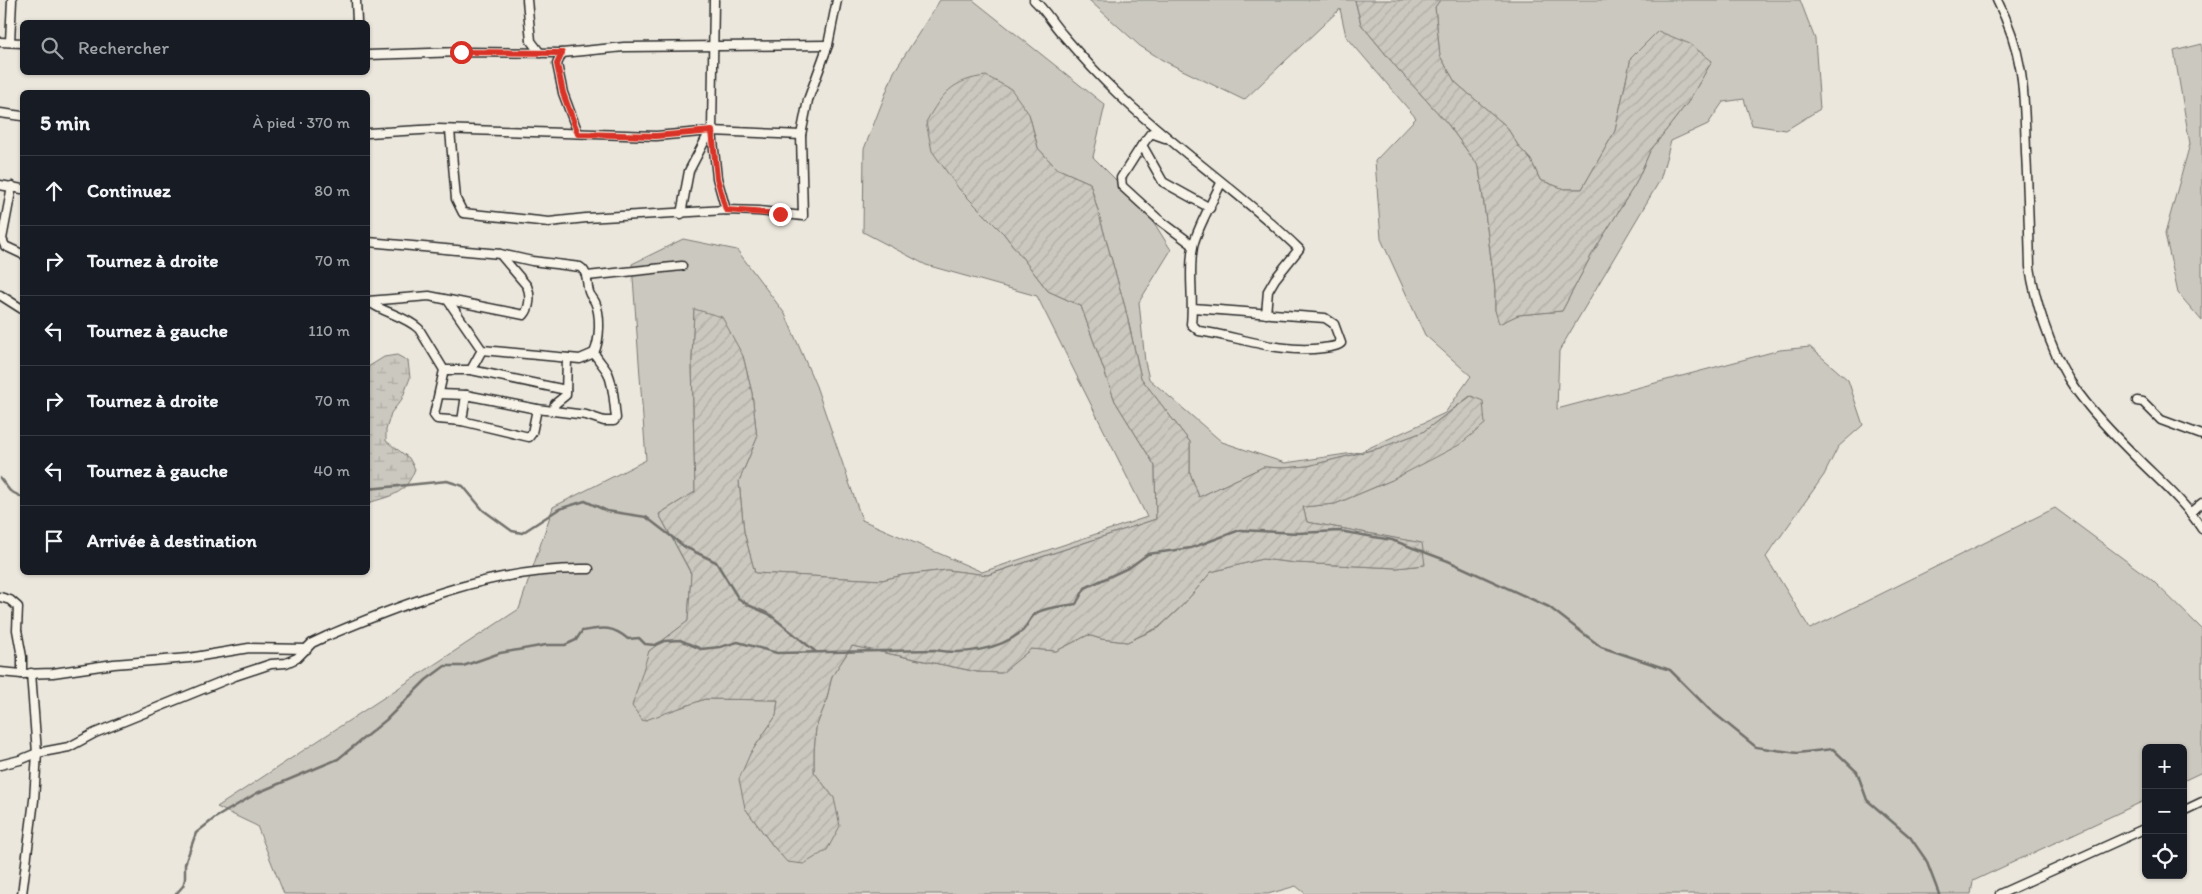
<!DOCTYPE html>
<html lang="fr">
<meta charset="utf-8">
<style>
:root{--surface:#171b24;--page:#20242c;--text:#f1f3f6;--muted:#9ea1a6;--line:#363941}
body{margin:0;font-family:Itim,sans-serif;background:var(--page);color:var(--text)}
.controls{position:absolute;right:15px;bottom:15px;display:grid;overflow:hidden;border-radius:8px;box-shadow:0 1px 4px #0004}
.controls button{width:45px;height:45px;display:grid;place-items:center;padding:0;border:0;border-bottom:1px solid var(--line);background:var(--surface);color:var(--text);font:25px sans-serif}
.stop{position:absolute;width:15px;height:15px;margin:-11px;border:4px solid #d93025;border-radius:50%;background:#fff}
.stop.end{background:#d93025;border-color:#fff;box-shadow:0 1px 5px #0008}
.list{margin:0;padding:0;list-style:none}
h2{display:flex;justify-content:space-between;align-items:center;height:65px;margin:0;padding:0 20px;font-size:21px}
h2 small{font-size:16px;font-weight:400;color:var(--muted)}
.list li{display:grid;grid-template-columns:32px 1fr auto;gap:15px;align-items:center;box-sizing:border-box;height:70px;padding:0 20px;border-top:1px solid var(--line)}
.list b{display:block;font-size:19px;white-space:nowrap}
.list em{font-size:16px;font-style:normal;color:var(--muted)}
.icon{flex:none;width:28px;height:28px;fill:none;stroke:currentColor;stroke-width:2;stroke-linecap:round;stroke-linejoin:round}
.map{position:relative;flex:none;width:2202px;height:894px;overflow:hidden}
.search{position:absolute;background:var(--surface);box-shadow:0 1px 4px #0004;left:20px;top:20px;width:350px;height:55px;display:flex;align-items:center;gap:12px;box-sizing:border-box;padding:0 18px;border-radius:8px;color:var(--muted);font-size:19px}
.panel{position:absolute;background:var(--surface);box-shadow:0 1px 4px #0004;left:20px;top:90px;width:350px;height:485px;border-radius:8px}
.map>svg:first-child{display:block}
</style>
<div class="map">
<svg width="2202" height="894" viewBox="0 0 2202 894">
<defs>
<pattern id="wetland-marsh" width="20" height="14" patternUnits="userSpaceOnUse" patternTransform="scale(1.25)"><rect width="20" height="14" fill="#cbc8bf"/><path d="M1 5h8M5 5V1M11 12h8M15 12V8" fill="none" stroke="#aeaca4"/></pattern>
<pattern id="garden-furrows" width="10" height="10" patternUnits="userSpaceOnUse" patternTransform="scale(1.25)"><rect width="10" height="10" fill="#cbc8bf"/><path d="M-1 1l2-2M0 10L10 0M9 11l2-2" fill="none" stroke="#aeaca4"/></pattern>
</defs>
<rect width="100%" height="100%" fill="#ebe7dd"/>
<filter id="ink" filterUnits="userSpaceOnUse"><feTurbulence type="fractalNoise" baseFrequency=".02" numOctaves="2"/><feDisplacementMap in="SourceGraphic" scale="10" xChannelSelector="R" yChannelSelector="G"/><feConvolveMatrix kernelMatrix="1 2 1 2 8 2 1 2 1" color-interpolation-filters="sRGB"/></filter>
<g filter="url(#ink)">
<g fill="#cbc8bf" stroke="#7b7a75" fill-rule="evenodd">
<path d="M940,0H973L1105,105L1093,157L1146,210L1171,250L1139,302L1145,362L1149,379L1222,442L1285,463L1360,452L1445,413L1471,376L1425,335L1381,239L1375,161L1416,118L1346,36L1340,9L1244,100L1164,61L1140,46L1089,0H1355L1361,24L1397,68L1447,123L1479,167L1495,289V310L1500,323L1518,315L1562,311L1592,254L1636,183L1650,151L1688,102L1712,61L1631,58L1615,131L1582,189H1564L1540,180L1531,160L1519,147L1506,126L1455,82L1440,56L1435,7L1440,0H1800L1815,39L1820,109L1786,130L1752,125L1744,99L1723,102L1708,124L1671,141L1660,180L1559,351L1557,409L1780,350L1810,347L1848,380L1863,425L1838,447L1824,475L1766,557L1810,629L2055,508L2152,580L2202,629V772L2183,781V748H2146V800L1973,881L1971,894H1306L1296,886L1268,894H284L257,826L217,807L519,609L553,507L646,460L632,264L683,239L737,250L785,314L816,386L862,520L982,572L1147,517L1037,296L926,265L863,232L864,149L894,72ZM1029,114L1038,148L1056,168L1090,183L1125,307L1141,378L1190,442V473L1199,497L1263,467L1283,468L1308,466L1380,448L1423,432L1470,396L1392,480L1335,504L1303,507L1307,522L1421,543L1424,565L1397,568L1296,563L1262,559L1211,572L1183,605L1159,628L1127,642L1101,639L1088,635L1056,651L1031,649L1001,673L977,672L852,646L832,676L826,702L816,727L814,752V772L834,798L787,861L773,846L745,808L750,754L776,716L778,700L705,699L643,720L649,651L688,621L691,574L659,514L695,492L692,360L694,310L743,356L752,393L757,438L739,481L744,532L755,573L882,580L903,575L947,570L987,575L1156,519L1155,466L1115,401L1081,306L1048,291L1004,234L959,189Z"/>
<path d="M2202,44V321L2178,293L2165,234L2190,144L2174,51Z"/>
</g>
<path fill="url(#wetland-marsh)" stroke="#7b7a75" d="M397,355L408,361L410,378L402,399L391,413L386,430V441L409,458L415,469C405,495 393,495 368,503V367L384,357Z"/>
<g fill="url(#garden-furrows)" stroke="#7b7a75">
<path d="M1355,0H1440L1435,7L1440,56L1455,82L1506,126L1519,147L1531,160L1540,180L1564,189H1582L1615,131L1631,58L1658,31L1690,44L1712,61L1688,102L1650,151L1636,183L1592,254L1562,311L1518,315L1499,324L1495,310V289L1479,167L1447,123L1397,68L1361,24Z"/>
<path d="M986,76L1011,89L1029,114L1038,148L1056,168L1090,183L1125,307L1141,378L1190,442V473L1199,497L1263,467L1283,468L1308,466L1380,448L1423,432L1471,396L1483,401L1485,424L1459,445L1392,480L1335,504L1303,507L1307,522L1422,543L1425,565L1397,568L1296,563L1262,559L1211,572L1183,605L1159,627L1127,642L1101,639L1088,635L1056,651L1031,649L1002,673L978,672L852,646L832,676L826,702L816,727L814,752V772L834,798L840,826L827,850L804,864L787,862L773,846L745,808L739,779L750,754L776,716L778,700L705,699L643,721L632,706L649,651L688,621L691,573L659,514L695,492L692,360L694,309L722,317L743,356L752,393L757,438L739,481L744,532L755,573L882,580L903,575L947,570L988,575L1156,519L1155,466L1115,401L1081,306L1048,291L1004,234L959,189L932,151L926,122C942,94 952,80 986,76Z"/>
</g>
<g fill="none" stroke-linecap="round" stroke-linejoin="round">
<g stroke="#72716c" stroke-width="2.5">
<path d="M0,478L10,491L22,497"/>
<path d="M368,489L447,481L463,486L483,510L512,531L522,533L559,509L585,501L607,511L646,517L685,547L716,562L738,598L748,605L769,614L816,652"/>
<path d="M176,894L183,886L185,879V864L196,833L215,818L257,793L338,759L386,720L426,680L445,666H463L500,653L546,645H565L576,640L582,631C602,628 611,625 628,639L639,638L645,644L655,645L664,641L680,640L701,649L720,647L738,642L777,653L935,650C962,655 999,650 1021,632C1028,627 1029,616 1038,612C1048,607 1065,606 1076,604L1085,588L1130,567L1148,554L1191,548L1240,530L1298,533L1339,531L1392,540L1448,561L1549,607L1601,647L1670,670L1709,709L1756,747L1797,753L1833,749L1857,772L1867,800L1910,837L1926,860L1939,894"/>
</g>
<g stroke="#2b2b2b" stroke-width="11">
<g id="street">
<path d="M356,0L357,22"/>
<path d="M527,0L531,41L540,53"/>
<path d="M714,0L712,131L717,178L726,210"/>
<path d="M1034,0C1046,11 1052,23 1063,35C1080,55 1098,75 1117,93C1175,149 1242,193 1299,249L1275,279L1268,291L1266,314"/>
<path d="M1997,0C2025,55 2024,93 2026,152C2028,190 2029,229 2030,267C2035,302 2050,347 2068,378C2083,402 2110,431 2130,451C2155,477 2182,498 2202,529"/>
<path d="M0,42L22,43"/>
<path d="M10,42L12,0"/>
<path d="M562,53L557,64L563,93L578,133"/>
<path d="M368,55L461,52L562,53L624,47L828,45"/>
<path d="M0,113L22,116"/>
<path d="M450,130L456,199L463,213L549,222L586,218L726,210L759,211L803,216L801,135L808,100L828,45L837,0"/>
<path d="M368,133L438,129L656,136L712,131L801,135"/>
<path d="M1165,138L1151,133L1142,145L1163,182L1210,208"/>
<path d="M1142,145L1121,178L1122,186L1158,219L1193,245"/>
<path d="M0,185L22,189"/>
<path d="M12,186L2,239L5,246L22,254"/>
<path d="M681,214L689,171L710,131"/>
<path d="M368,242L500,254L532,261L580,267C589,273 586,283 589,292C590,296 593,298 595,302C601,315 600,340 594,353L580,359L482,350L449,302"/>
<path d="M587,276L682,266"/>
<path d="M0,295L22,309"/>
<path d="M368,301L429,296L524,315C530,308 531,295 527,286L500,254"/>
<path d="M368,301C383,313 404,315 419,329L444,370"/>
<path d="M1193,308L1325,318L1334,324L1341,343C1337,347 1329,347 1323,348C1280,354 1241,337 1199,331L1191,324C1194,298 1188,273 1193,247C1195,232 1214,199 1221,183"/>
<path d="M444,370L434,415L437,419L462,421L529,437L532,433L537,409"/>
<path d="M444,370H471L566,390"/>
<path d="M471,370L482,350"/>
<path d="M439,394L466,395L537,409L586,415L604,421H614L616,418C614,403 614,387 608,373C604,366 598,360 594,353"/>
<path d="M2137,401L2143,402L2161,420L2202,435"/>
<path d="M553,410L555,404L566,395L567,358"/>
<path d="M462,421L466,395"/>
<path d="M2191,512L2202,503"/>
<path d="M0,597L10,600L18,607L17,630L22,657V674"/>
<path d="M0,672L22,674L53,673L114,664L189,658L249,648L307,649"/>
<path d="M0,765L20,760L37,753L69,747L95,733L235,676L271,664L286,663L297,658L312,643L327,636C410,601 497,567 589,569"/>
<path d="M2183,811L2202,802"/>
<path d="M22,894L34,800L37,753L31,673"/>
<path d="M2000,894L2146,828"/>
</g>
</g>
<use href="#street" stroke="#f7f3e8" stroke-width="8"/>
</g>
</g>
<g fill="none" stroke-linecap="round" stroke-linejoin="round" filter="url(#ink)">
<path stroke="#d93025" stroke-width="6" d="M461,52L562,53L557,64L563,93L578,134L656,136L712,131L717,178L726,210L780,214"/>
</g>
</svg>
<div class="controls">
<button>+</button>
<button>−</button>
<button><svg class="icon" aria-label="locate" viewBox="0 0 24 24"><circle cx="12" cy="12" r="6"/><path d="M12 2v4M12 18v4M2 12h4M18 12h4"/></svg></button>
</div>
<div class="stop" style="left:461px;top:52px"></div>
<div class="stop end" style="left:780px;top:214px"></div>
<div class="search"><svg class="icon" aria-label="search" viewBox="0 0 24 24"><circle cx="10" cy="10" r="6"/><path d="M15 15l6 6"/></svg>Rechercher</div>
<section class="panel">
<h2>5 min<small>À pied · 370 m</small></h2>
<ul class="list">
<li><svg class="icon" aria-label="ahead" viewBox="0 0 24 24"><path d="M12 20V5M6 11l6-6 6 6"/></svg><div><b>Continuez</b></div><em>80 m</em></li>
<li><svg class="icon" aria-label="right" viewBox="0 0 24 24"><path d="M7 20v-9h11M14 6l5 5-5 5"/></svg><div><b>Tournez à droite</b></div><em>70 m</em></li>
<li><svg class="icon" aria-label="left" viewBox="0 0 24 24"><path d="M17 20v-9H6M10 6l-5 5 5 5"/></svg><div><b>Tournez à gauche</b></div><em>110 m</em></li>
<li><svg class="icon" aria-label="right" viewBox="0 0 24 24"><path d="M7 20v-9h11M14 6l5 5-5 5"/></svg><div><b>Tournez à droite</b></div><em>70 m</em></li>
<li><svg class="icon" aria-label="left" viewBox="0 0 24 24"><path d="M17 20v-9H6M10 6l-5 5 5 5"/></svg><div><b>Tournez à gauche</b></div><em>40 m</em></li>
<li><svg class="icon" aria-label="arrive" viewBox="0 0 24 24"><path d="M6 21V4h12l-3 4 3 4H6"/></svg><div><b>Arrivée à destination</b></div></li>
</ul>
</section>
</div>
